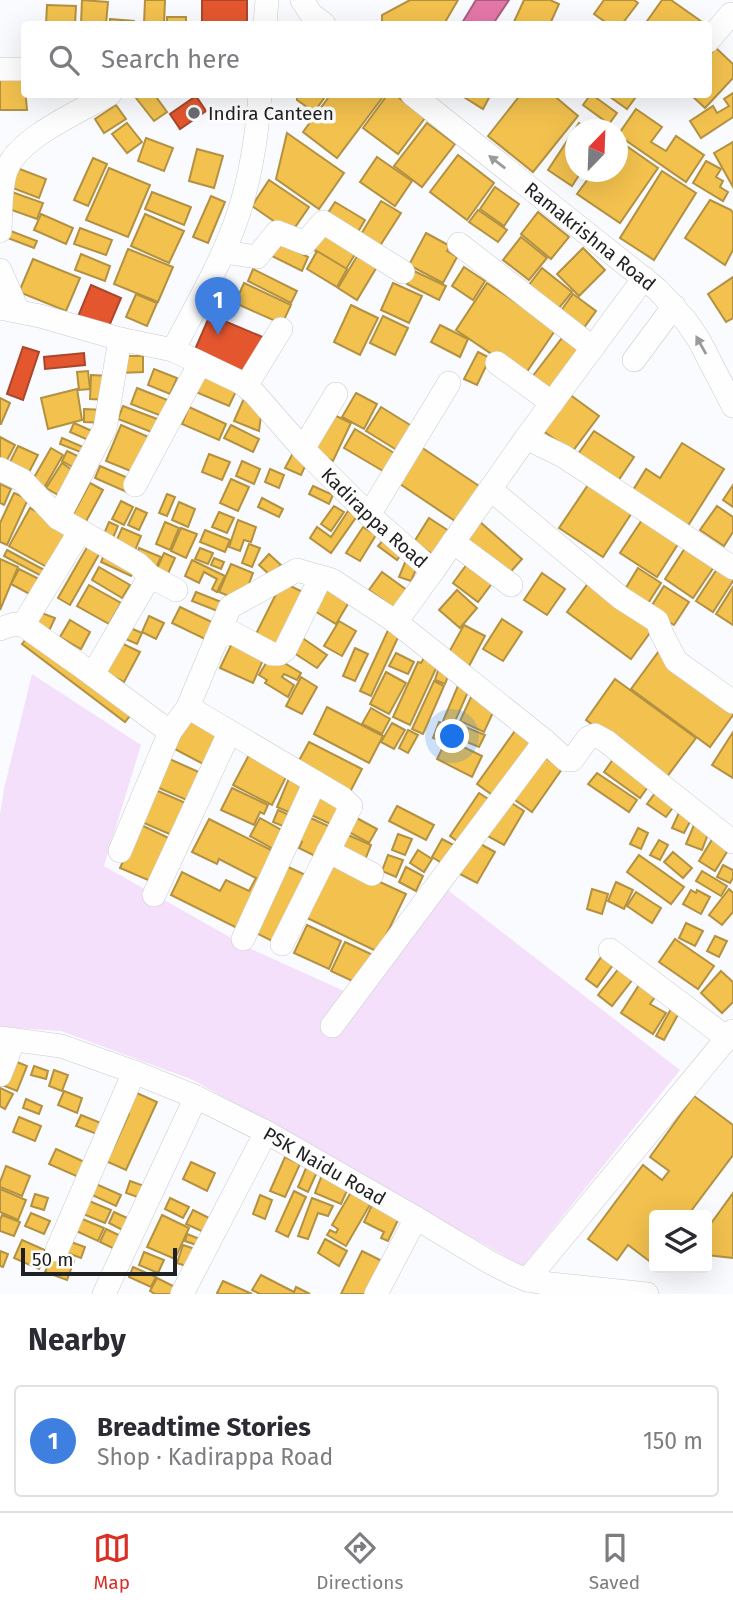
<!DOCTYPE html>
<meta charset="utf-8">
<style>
:root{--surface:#fff;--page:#f2f2f3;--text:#2b2b33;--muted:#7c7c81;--line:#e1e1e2;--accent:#d93025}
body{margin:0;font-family:"Fira Sans",sans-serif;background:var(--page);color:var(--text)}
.controls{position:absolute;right:21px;bottom:21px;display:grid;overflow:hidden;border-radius:7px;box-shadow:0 7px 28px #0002}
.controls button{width:63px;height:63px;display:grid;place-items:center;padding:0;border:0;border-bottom:2px solid var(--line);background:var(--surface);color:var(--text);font:35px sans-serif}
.compass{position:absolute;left:565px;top:119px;width:63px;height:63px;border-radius:50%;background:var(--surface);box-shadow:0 7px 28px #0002;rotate:23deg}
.scale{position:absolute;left:21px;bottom:18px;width:156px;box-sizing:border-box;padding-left:7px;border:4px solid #202123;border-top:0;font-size:19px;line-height:24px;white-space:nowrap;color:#202123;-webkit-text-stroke:5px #fff;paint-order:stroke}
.you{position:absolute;left:453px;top:737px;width:24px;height:24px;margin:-18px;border:5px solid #fff;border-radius:50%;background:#1a73e8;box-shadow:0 0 0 10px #1a73e833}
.badge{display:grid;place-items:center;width:46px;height:46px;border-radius:50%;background:var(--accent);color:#fff;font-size:23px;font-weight:700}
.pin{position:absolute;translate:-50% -58px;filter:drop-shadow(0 2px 4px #0008)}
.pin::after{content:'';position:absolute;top:37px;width:24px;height:21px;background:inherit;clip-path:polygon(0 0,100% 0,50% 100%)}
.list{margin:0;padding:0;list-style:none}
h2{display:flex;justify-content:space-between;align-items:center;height:91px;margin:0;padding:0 28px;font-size:30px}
h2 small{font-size:23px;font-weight:400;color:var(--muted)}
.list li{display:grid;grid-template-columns:46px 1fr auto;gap:21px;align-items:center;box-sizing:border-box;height:112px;margin:0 14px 14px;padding:0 14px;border:2px solid var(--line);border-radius:7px}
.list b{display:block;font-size:26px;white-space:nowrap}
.list p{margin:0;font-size:23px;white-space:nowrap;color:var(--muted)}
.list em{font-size:23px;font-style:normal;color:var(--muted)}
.icon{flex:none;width:38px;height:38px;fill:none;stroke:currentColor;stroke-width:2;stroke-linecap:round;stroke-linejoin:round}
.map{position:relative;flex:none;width:733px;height:1294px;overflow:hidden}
.search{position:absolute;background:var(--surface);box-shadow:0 7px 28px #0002;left:21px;right:21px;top:21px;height:77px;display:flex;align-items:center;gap:18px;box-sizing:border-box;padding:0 24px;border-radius:7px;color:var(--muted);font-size:26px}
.sheet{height:217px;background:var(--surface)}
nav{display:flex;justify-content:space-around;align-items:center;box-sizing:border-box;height:98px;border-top:2px solid var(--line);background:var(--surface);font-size:19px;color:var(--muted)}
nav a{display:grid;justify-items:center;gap:4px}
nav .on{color:var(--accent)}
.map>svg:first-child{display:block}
</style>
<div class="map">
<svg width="733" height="1294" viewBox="0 0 733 1294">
<rect width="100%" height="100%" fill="#f9fbfe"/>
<path fill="#f5e0fb" d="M32,674L141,745L104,866L249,948L364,1000L444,887L680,1070L523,1266L193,1080L61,1031L0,1027V815L4,789Z"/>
<g fill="#f2c14e" stroke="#b39141" stroke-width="2">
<path d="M82,0L108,2L106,24H81Z"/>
<path d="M145,0H165L164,24H144Z"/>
<path d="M410,0H458L444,24H382V15Z"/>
<path d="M524,0H550L559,4L550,24H513Z"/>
<path d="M604,0H634L638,3L622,24H608L594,14Z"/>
<path d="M662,0H671L705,24H645Z"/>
<path d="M47,5L76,6L75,24H46Z"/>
<rect x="167" y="17" width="19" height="7"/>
<path d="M110,19L134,21V24H110Z"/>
<path d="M716,48L733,64V78L705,108L690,94H708V56Z"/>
<path d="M0,75H24L27,110H0Z"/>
<path d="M733,93V117L701,138L690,121L713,106L717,113L729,106L724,99Z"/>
<path d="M141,94H154L167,112L154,121L136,98Z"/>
<path d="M297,94H327L314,112L297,100Z"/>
<path d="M331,94H385L337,158L303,132Z"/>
<path d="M388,94H394L425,118L398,154L363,128Z"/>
<path d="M459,94H491L483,109Z"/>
<path d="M521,94H552L578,116L533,172L488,136Z"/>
<path d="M591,94L617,113L609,124L583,105Z"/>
<path d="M606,94H638L627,109Z"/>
<path d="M116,105L126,119L104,133L95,119Z"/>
<path d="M636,109L662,127L651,142L666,151L676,136L704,155L686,182L618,135Z"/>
<path d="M127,123L142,142L127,153L112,134Z"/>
<path d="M427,123L455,144L422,187L394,166Z"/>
<path d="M579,123L589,130H576V172H581L572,186L548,170Z"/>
<path d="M287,133L344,173L319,209L276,179Z"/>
<path d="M146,138L173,148L164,171L138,161Z"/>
<path d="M618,140L658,168L620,223L577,194L593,172H618Z"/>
<path d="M733,142V187L714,153Z"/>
<path d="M197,149L223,156L214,188L189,181Z"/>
<path d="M458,155L494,183L467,220L430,192Z"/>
<path d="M377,157L412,181L395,206L360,182Z"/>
<path d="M93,158L107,164L88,206L74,200Z"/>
<path d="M706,161L721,169L716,177L723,181L720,187L728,192L723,201L693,183Z"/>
<path d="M17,168L46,179L39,198L10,187Z"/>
<path d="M109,168L150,185L128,237L86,220Z"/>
<path d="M662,171L696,193L654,260L620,238Z"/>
<path d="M269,180L309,207L291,233L252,206Z"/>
<path d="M495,187L519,204L504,226L480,209Z"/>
<path d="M12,192L43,203L37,219L6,208Z"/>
<path d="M152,192L191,207L184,225L145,209Z"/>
<path d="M211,196L225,202L208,243L193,237Z"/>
<path d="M710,200L731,210L733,213V250L725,265L685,238Z"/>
<path d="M381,201L401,213L376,252L357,241Z"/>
<path d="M335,202L365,220L355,237L324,219Z"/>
<path d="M478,210L507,230L498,242L469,222Z"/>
<path d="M538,212L569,237L551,259L521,234Z"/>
<path d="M41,214L73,228L66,244L34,230Z"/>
<path d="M145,214L184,231L169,263L131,246Z"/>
<path d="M80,228L112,240L106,255L74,244Z"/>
<path d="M8,230L37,241L34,248L5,237Z"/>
<path d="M325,232L357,251L346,269L314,250Z"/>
<path d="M426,233L450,246L447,251L457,257L443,283L409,265Z"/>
<path d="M521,237L547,258L529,280L503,260Z"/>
<path d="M275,240L308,257L302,271L268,254Z"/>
<path d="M583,248L605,270L579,296L557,274Z"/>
<path d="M128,249L173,267L158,302L114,284Z"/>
<path d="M317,251L347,269L337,287L307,269Z"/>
<path d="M359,253L378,265L357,300L338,288Z"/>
<path d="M81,254L110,266L105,281L75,270Z"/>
<path d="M33,259L80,278L66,311L19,292Z"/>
<path d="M464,267L485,281L473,300L452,286Z"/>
<path d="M542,268L572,292L555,313L525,290Z"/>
<path d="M253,269L297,291L291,303L248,281Z"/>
<path d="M414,271L446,286L439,300L407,284Z"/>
<path d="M733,277V318L726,322L708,294Z"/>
<path d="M244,283L291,305L282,324L235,303Z"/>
<path d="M393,283L422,296L409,323L381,310Z"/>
<path d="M487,283L556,329L524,376L456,330Z"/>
<path d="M136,294L157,303L147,326L126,317Z"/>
<path d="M573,294L596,311L583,329L560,312Z"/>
<path d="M351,305L378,318L360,355L334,342Z"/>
<path d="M383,316L408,328L395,355L370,343Z"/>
<path d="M440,325L468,339L460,357L431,342Z"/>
<path d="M562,338L584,354L550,398L529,381Z"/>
<path d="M478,352L490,358L477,385L464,379Z"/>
<path d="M119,356H143V372L120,373Z"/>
<path d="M154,369L177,378L170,394L148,385Z"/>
<path d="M88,371L90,389L79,390L77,372Z"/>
<path d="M199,371L238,387L229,406L191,390Z"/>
<path d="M91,375L110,376L109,400L90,399Z"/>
<path d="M137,388L170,401L164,417L131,404Z"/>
<path d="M77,389L82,420L48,429L41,398Z"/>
<path d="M565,391L599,416L572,452L538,427Z"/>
<path d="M356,393L377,404L364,429L342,417Z"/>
<path d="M245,396L261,415L259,431L234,421Z"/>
<path d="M0,398L10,403L1,424H0Z"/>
<path d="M123,406L160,420L154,433L118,419Z"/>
<path d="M189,407L226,424L219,440L182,424Z"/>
<path d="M381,407L415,428L400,452L366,431Z"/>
<path d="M84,409L104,410V423L84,422Z"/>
<path d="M330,413L351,423L333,461L312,451Z"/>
<path d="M74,423L99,434L95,443L70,432Z"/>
<path d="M121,425L153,439L138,474L106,461Z"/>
<path d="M231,425L259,439L253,452L224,438Z"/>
<path d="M355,429L399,456L388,474L344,448Z"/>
<path d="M594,431L634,457L616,484L576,457Z"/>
<path d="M0,437L15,445L5,464L0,462Z"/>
<path d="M62,438L90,450L88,455L60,444Z"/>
<path d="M682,443L724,469L686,529L630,495L646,469L660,478Z"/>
<path d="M18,446L38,455L26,478L7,468Z"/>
<path d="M421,447L485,490L461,525L397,482Z"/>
<path d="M51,448L63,455L44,488L32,481Z"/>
<path d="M67,451L86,460L80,471L62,461Z"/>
<path d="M293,453L308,460L301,475L285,468Z"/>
<path d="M209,454L230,462L222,480L202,472Z"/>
<path d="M242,461L260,469L254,484L236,476Z"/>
<path d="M62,463L78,474L63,498L46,488Z"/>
<path d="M100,466L135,481L129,493L95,478Z"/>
<path d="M270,469L284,475L279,488L265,482Z"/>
<path d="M231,479L249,487L238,511L220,503Z"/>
<path d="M592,479L633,511L603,557L559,528Z"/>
<path d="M90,483L103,490L83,527L70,520Z"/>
<path d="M0,484L11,489L4,505L0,503Z"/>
<path d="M733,485V507L723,500Z"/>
<path d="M313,486L333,495L329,504L309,494Z"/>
<path d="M14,493L28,499L7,545L0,542V523Z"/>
<path d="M167,494L175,497L167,516L159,513Z"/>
<path d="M262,498L283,509L279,517L258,507Z"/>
<path d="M121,501L133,507L124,525L112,519Z"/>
<path d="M179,502L195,509L188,527L172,520Z"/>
<path d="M334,506L344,512L331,531L321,524Z"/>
<path d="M717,506L733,517V532L724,546L700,530Z"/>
<path d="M30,508L76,532L54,571L9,546Z"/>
<path d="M136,508L147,513L139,530L128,525Z"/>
<path d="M348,511L357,516L331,553L310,538L317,527L331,537Z"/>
<path d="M219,512L234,518L227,533L212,527Z"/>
<path d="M644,517L680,541L657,577L620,553Z"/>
<path d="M429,518L449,531L434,555L414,542Z"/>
<path d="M238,520L256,527L251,542L244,540L240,551L229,547Z"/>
<path d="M479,521L522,559L505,578L462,540Z"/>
<path d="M109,522L118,526L110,545L101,541Z"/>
<path d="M165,522L179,528L170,550L156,544Z"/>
<path d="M363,527L376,535L360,561L346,553Z"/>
<path d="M122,528L141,536L134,553L115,544Z"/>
<path d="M181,528L197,534L186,558L171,551Z"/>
<path d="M205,530L230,540L225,552L200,542Z"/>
<path d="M385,538L403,552L397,560L378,546Z"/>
<path d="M90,542L102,549L70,605L58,598Z"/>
<path d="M249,544L260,548L252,567L242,563Z"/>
<path d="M687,545L716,564L693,598L665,579Z"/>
<path d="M139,548L161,557L156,568L135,559Z"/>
<path d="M200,548L213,553L208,564L195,559Z"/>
<path d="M7,550L50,573L47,579L4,556Z"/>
<path d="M106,550L137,565L131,576L101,562Z"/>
<path d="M164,553L175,558L166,578L155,573Z"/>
<path d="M269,554L281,565L271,576L259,565Z"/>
<path d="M214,558L224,562L221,569L211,565Z"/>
<path d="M0,559L18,567L0,610Z"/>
<path d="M192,560L225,576L217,592L212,589L217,579L204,572L199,583L185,576Z"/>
<path d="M406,560L418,565L411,581L399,577Z"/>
<path d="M470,560L496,578L478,602L453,583Z"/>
<path d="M231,564L253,573L246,591L236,599L219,592Z"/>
<path d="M719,566L733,575V581L713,612L696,601Z"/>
<path d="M99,567L130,585L122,598L92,580Z"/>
<path d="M638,568L661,583L647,605L624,591Z"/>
<path d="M19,569L43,581L35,597L11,584Z"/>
<path d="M382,572L411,593L398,611L369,590Z"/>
<path d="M542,573L565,589L547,615L524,600Z"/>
<path d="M282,582L307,594L279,651L254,638Z"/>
<path d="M589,582L652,630L631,659L567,612Z"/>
<path d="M329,583L352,597L336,624L313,610Z"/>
<path d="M89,585L121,603L109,624L77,606Z"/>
<path d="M664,586L689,602L674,625L649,610Z"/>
<path d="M733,587V625L716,614Z"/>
<path d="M457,590L477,608L460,628L439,610Z"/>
<path d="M196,592L224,603L220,612L192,601Z"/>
<path d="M180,607L216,624L209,641L172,623Z"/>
<path d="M39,612L55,618L49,631L34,624Z"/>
<path d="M149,616L164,623L156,639L142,632Z"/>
<path d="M502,619L522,632L503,661L483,649Z"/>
<path d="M70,620L90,632L81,649L60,637Z"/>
<path d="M339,621L356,631L342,656L324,646Z"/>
<path d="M464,625L485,636L469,666L448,654Z"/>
<path d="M126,626L142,633L137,644L121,637Z"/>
<path d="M389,628L400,633L371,696L360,691Z"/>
<path d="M30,634L133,712L125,722L22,644Z"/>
<path d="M301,637L327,655L317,668L291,651Z"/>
<path d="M234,639L266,653L253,683L220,668Z"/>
<path d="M119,642L140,652L124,682L104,672Z"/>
<path d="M355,648L368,654L355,681L343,676Z"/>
<path d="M659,651L733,705V715L710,747L631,689Z"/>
<path d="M396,653L414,662L408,674L389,666Z"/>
<path d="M425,656L439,662L410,725L393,717L418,662L421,663Z"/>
<path d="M269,658L281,661L301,673L297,680L284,674L282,677L294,685L288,697L265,683L267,680L259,675Z"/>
<path d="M439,667L450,671L445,684L435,680Z"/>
<path d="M386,672L406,683L389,714L370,704Z"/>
<path d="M301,677L317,687L302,714L286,706Z"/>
<path d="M615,679L696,738L666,778L586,720Z"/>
<path d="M434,681L444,686L423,734L412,729Z"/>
<path d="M460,681L471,685L453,726L443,721Z"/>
<path d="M472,695L496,706L484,732L460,721Z"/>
<path d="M327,707L383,736L369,763L314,734Z"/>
<path d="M371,708L390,719L382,734L362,724Z"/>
<path d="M187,716L223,736L207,766L171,747Z"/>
<path d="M439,722L447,725L441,741L433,738Z"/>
<path d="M392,723L405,730L394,749L381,742Z"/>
<path d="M456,723L485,735L479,747L447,734L450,726L454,728Z"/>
<path d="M517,728L538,743L498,799L477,784Z"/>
<path d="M408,730L418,735L408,753L399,748Z"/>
<path d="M733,732V778L712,765Z"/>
<path d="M447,739L482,756L472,777L437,759Z"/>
<path d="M309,742L362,769L348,796L295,768Z"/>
<path d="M250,753L288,773L272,805L233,785Z"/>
<path d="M539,753L562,769L532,812L508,795Z"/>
<path d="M616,755L652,781L640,798L604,772Z"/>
<path d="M165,757L201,773L189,801L152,785Z"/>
<path d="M597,773L637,800L629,812L588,784Z"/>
<path d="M290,776L311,785L298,816L277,807Z"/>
<path d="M151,788L188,804L174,836L137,820Z"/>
<path d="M232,788L268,805L264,814L260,812L254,825L221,810Z"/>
<path d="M658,789L677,802L666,817L647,804Z"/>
<path d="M479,793L490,800L461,844L450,836Z"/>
<path d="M320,795L346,808L337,827L311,815Z"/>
<path d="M505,799L524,811L504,845L484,834Z"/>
<path d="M397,806L434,825L426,840L389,821Z"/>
<path d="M681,808L694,814L684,833L672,828Z"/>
<path d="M278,810L296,818L290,829L273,822Z"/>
<path d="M304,815L337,830L323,860L299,848L302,842L293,837Z"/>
<path d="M353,816L377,829L369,843L345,830Z"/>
<path d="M260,818L285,832L275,850L250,836Z"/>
<path d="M209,819L279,854L241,930L171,895L182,872L220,891L226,880L249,891L256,878L219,859L217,864L192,852Z"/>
<path d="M696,820L711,826L702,850L686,844Z"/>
<path d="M139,824L173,840L155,883L120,868Z"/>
<path d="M638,828L648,833L641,849L630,844Z"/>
<path d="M716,833L732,844L715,871L699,861Z"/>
<path d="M398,834L412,839L405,855L392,850Z"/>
<path d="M348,835L371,845L365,860L342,849Z"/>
<path d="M442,839L459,848L448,867L432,857Z"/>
<path d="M659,840L668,845L660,860L650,855Z"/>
<path d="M475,841L495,852L477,883L458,873Z"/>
<path d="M418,850L432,859L424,872L410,863Z"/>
<path d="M673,852L692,868L683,878L664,862Z"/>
<path d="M388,855L403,860L396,877L382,871Z"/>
<path d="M639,855L684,887L671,904L627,872Z"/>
<path d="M330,859L406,894L378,952L303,916Z"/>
<path d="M723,865L733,870V878L730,883L717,877Z"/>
<path d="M286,866L310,877L278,944L254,932Z"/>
<path d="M406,867L423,876L416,891L399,882Z"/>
<path d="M702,871L727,886L721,896L696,881Z"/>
<path d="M616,882L633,890L624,909L608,901Z"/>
<path d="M592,889L608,894L602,914L587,909Z"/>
<path d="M729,889L733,893V912L722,925L709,915Z"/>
<path d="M691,890L696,893L697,890L710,897L701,914L683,904Z"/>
<path d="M636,892L661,908L652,923L627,906Z"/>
<path d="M686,923L703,931L695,946L679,938Z"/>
<path d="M307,925L341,941L329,969L294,953Z"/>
<path d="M715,936L727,941L719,957L707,951Z"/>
<path d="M675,939L714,966L698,989L659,962Z"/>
<path d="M345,942L375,956L361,985L331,971Z"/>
<path d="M606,950L618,958L597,987L586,979Z"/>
<path d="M623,963L637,974L612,1006L598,995Z"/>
<path d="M721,971L733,982V1002L722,1013L701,993Z"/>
<path d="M641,982L658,993L650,1004L666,1013L653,1034L621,1013Z"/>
<path d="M672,1007L680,1011L664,1040L656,1036Z"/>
<path d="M12,1060L27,1066L17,1091L2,1085Z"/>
<path d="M34,1066L48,1071L46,1079L31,1075Z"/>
<path d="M54,1070L68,1075L62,1091L49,1086Z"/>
<path d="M0,1088L13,1094L5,1109L0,1106Z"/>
<path d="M130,1090L157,1102L126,1170L99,1158L106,1143L114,1147L129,1114L121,1110Z"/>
<path d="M64,1091L82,1098L77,1113L58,1105Z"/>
<path d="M694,1096L733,1125V1155L688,1215H654V1260L652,1263L628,1245L617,1260L588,1239L643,1165L662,1180L669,1171L650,1157Z"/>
<path d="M26,1099L42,1106L39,1114L23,1108Z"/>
<path d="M81,1115L106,1125L102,1136L76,1126Z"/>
<path d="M19,1117L41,1126L35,1141L13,1132Z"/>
<path d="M56,1149L89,1164L83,1179L49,1164Z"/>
<path d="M285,1157L300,1164L285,1197L270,1191Z"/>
<path d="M191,1162L215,1173L207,1191L183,1179Z"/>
<path d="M6,1166L30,1176L22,1196L0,1187V1182Z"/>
<path d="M306,1168L317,1172L308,1192L298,1187Z"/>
<path d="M322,1175L349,1186L341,1204L315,1193Z"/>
<path d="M130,1181L150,1188L146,1200L126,1193Z"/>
<path d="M96,1184L121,1195L116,1206L92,1195Z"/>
<path d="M0,1189L26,1200L18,1220L0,1212Z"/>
<path d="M294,1191L306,1197L288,1237L276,1231Z"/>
<path d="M351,1192L371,1203L346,1246L327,1235L330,1230L336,1233L338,1229L332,1225Z"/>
<path d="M733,1193V1258L707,1255V1229Z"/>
<path d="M35,1194L48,1198L44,1210L31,1206Z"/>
<path d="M260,1195L272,1200L265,1219L253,1214Z"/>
<path d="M170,1198L189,1207L183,1218L165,1209Z"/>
<path d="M312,1198L333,1206L328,1216L318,1213L308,1239L298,1236Z"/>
<path d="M89,1201L111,1210L105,1223L83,1214Z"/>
<path d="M372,1205L399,1218L388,1241L381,1238L384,1232L364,1222Z"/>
<path d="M193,1210L215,1221L208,1234L186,1224Z"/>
<path d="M114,1212L136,1222L130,1234L109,1223Z"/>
<path d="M31,1213L50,1221L44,1234L25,1226Z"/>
<path d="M2,1215L20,1222L14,1236L0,1231V1220Z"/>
<path d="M162,1215L189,1228L175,1259L147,1247Z"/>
<path d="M80,1218L104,1228L98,1241L74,1230Z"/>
<path d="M106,1229L127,1239L121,1252L100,1242Z"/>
<path d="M187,1234L205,1241L202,1247L185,1241Z"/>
<path d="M63,1239L85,1247L81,1258L59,1250Z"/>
<path d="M325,1239L347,1251L339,1266L318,1253Z"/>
<path d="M22,1240L47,1251L39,1269L14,1258Z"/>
<path d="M183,1245L198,1250L192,1268L177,1263Z"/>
<path d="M0,1251L8,1254L3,1267L0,1266Z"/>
<path d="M362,1251L386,1263L371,1294H341Z"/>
<path d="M144,1252L164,1260L158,1273L139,1265Z"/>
<path d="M53,1253L74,1261L67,1280L45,1272Z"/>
<path d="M133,1267L156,1277L151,1287L129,1277Z"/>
<path d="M261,1275L294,1292L296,1287L310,1294H260L252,1290Z"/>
<path d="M157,1278L183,1291L182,1294H155L150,1291Z"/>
<path d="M223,1281L252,1294H219L217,1293Z"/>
</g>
<g fill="#e4572e" stroke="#a9472b" stroke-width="2">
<rect x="202" y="0" width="45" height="24"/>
<path d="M196,96L206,111L180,129L170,114Z"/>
<path d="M91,285L121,298L107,331L77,319Z"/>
<path d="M210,315L265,338L248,377L193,354Z"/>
<path d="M23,347L39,352L23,400L7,394Z"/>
<path d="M84,353L85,365L45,369L44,357Z"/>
</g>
<path fill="#e377a8" stroke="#a85d80" stroke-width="2" d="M476,0H509L493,24H463L462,23Z"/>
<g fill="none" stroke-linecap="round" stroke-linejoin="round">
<g stroke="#c9cbcc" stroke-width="24">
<g id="minor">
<path d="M302,0L311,14L324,24"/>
<path d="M265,24L267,0"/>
<path d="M708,41L731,14"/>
<path d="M0,69H24"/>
<path id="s1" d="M412,94L658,290L686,321L699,340L733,406"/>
<path d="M0,231C1,213 0,188 6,171C17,138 81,111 110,94"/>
<path d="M459,244L593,348"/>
<path d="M224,252L257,257L277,232L305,243L323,222L403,272"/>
<path d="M0,270L18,311"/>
<path id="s2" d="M0,308L40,316L120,339L173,350L240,382L254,393L303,449L369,515L433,571L526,438L563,456L733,568"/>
<path d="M173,350C196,306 222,262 238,215C251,176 257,136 260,94"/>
<path d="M634,360L674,306"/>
<path d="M497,363L552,403"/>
<path d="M246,386L281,329"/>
<path d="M526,438L644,278"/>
<path d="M303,449L336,394"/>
<path d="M0,469L22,480L58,518L138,564L150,576L176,590"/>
<path d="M135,485L200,363"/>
<path d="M490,489L621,598L657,621L662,634L676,661L733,702"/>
<path d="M369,515L449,383"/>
<path d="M58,518L105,428L120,339"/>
<path d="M453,542L511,585"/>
<path d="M396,622L545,741L566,760H572L588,738L595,735L606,741L733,842"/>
<path d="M23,625L80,531"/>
<path d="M0,629L14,624L23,625L81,666L170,732"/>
<path d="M216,640L230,607L297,570L325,578"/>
<path d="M93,674L150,576"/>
<path d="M188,707L342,798L351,806L282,944"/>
<path d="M120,851L170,732L188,707L216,640L224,634L233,633L272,654H279L285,650L318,583L325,578L332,580L396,622L433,571"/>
<path d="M328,851L372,874"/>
<path d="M154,895L229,733"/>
<path d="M243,939L315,782"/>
<path d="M610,950L727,1038"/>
<path d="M332,1026L545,741"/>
<path id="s3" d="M0,1038L61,1046L134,1072L196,1097L266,1132L416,1218L491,1263L515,1275L527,1280L551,1284L647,1294"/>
<path d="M0,1075L14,1040"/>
<path d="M57,1250L134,1072"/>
<path d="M527,1280L733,1031"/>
<path d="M104,1294L196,1097"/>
<path d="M182,1294L266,1132"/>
<path d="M376,1294L416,1218"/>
</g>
</g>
<use href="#minor" stroke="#fefeff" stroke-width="23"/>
</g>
<defs><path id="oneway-solid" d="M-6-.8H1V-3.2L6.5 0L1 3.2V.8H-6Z" transform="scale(1.75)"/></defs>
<g fill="#9a9b9c">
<use href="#oneway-solid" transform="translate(497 162) rotate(-142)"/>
<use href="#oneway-solid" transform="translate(701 345) rotate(-119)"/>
</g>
<circle fill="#6c6d70" stroke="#fff" stroke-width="2.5" cx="194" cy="113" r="7"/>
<g text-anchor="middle" stroke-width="7" stroke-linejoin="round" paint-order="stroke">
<g font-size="19" fill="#202123" stroke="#fff" text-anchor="start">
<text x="208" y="120">Indira Canteen</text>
</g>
<g font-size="19" fill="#202123" stroke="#fff">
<text dy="7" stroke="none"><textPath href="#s1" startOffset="228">Ramakrishna Road</textPath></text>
<text dy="7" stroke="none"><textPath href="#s2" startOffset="444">Kadirappa Road</textPath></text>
<text dy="7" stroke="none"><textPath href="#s3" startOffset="352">PSK Naidu Road</textPath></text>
</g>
</g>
</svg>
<div class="controls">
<button><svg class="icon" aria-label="layers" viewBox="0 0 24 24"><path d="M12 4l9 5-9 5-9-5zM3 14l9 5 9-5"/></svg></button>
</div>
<svg class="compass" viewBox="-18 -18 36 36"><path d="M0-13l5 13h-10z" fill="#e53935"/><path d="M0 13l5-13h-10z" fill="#7c7c81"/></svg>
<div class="scale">50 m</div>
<div class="you"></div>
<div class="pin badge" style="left:218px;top:335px;background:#3f7fe0">1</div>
<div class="search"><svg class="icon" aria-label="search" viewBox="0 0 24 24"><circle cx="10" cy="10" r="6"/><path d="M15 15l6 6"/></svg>Search here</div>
</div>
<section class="sheet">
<h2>Nearby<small></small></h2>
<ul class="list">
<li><span class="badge" style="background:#3f7fe0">1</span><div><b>Breadtime Stories</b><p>Shop · Kadirappa Road</p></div><em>150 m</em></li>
</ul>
</section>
<nav>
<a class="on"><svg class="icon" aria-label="map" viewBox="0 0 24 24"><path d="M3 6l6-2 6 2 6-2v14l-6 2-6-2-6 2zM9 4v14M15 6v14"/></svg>Map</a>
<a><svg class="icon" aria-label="directions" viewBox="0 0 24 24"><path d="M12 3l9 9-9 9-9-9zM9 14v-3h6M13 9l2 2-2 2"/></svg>Directions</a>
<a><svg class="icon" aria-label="saved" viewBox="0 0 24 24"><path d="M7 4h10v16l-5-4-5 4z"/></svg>Saved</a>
</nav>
